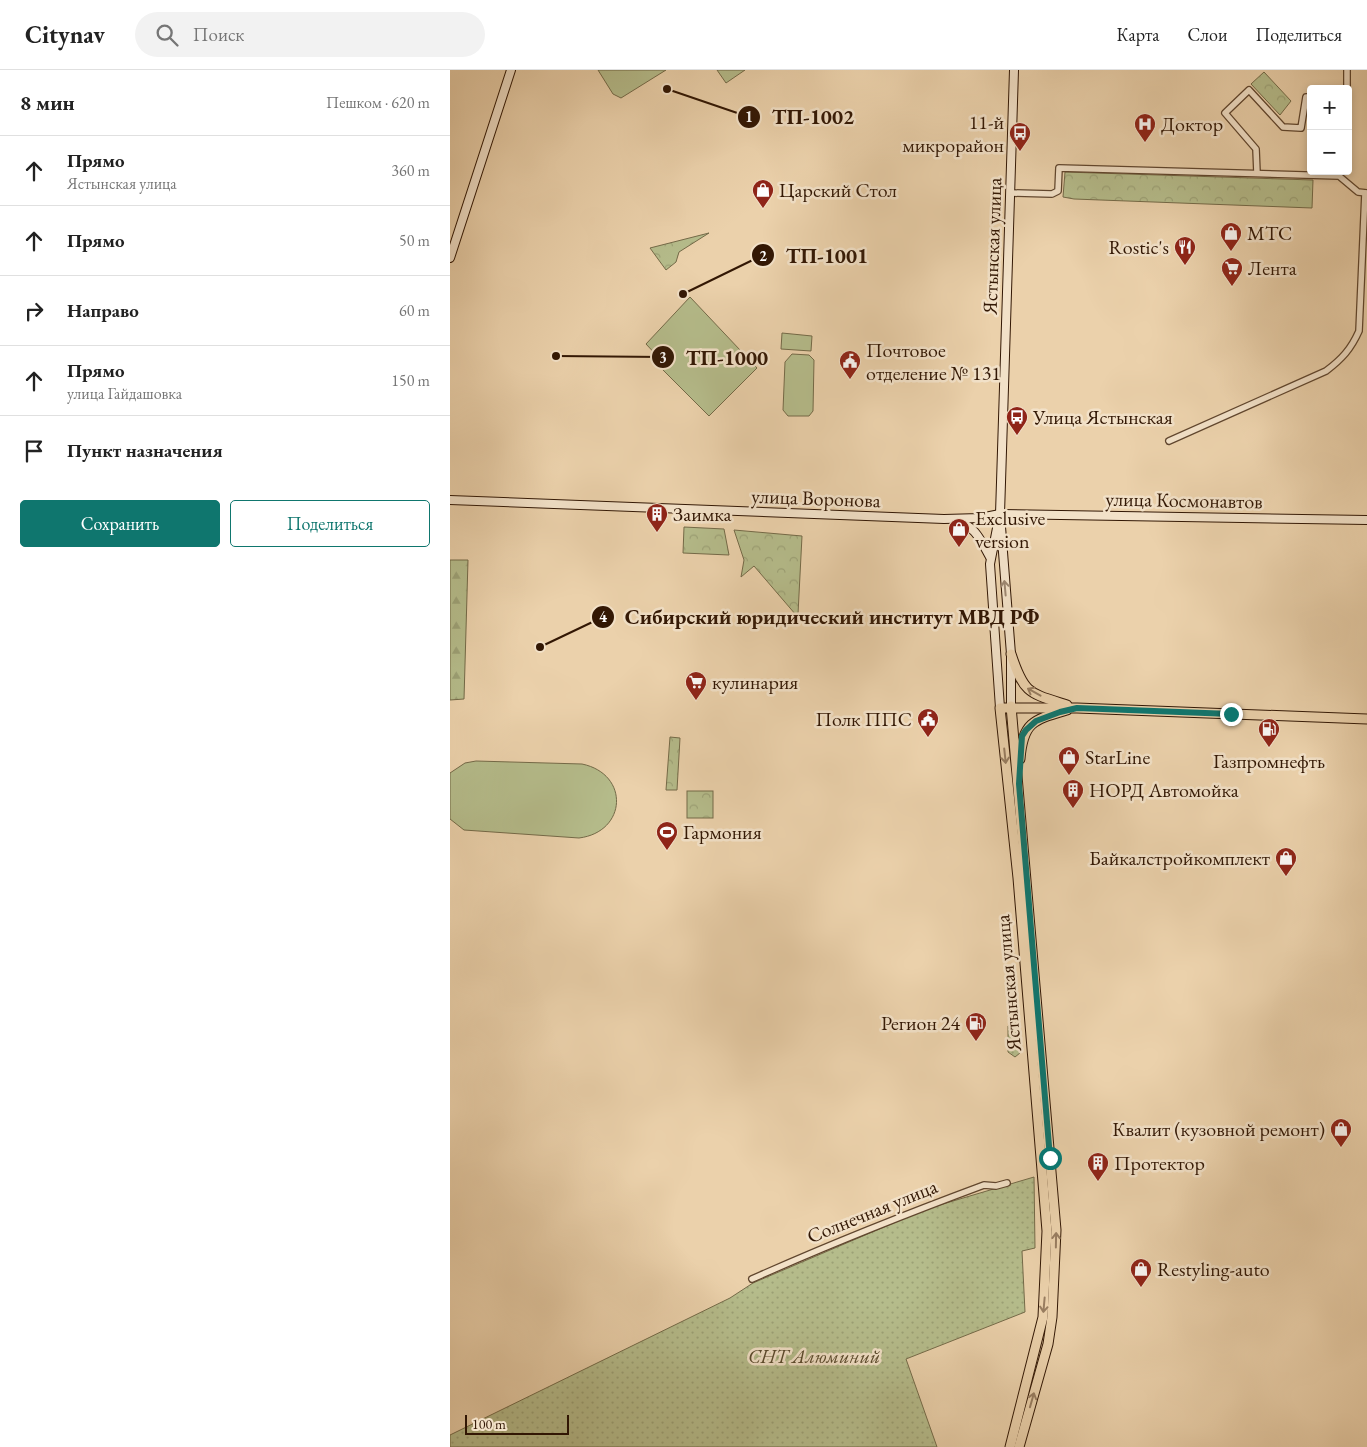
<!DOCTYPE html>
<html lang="ru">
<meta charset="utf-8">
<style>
:root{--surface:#fff;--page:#f2f2f2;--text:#222;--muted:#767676;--line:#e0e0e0;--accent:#0f766e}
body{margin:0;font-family:"EB Garamond",serif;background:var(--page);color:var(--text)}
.controls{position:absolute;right:15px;top:15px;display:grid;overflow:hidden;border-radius:5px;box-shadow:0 2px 8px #0003}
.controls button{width:45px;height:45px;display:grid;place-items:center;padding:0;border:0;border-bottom:1px solid var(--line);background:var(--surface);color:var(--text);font:25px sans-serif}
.scale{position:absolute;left:15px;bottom:12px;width:104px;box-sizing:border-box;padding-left:5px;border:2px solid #321704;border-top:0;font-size:14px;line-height:18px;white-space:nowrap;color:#321704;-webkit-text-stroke:4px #f2e1c8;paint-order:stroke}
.stop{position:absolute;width:15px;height:15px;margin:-11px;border:4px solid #0f766e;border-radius:50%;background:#fff}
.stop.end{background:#0f766e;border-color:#fff;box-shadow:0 1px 5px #0008}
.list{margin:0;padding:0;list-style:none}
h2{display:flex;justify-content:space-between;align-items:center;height:65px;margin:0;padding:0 20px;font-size:21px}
h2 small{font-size:16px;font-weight:400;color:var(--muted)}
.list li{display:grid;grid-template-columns:32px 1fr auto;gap:15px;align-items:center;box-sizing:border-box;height:70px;padding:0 20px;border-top:1px solid var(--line)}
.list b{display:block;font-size:19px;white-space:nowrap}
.list p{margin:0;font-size:16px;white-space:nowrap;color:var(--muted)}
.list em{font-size:16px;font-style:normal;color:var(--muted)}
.actions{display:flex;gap:10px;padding:15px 20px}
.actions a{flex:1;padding:11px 0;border:1px solid var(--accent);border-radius:5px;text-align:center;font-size:18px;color:var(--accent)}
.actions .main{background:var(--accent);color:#fff}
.icon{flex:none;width:28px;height:28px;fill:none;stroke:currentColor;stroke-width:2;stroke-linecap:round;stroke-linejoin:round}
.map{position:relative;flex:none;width:917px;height:1377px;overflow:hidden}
header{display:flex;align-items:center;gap:30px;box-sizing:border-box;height:70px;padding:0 25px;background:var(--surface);border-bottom:1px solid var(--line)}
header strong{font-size:24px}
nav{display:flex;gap:28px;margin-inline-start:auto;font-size:18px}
.search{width:350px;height:45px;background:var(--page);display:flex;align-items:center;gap:12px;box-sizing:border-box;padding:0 18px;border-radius:28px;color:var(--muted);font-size:19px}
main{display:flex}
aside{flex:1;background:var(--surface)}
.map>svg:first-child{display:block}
</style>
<header>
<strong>Citynav</strong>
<div class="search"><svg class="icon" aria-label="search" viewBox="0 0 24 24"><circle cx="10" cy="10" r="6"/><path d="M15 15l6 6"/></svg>Поиск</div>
<nav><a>Карта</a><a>Слои</a><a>Поделиться</a></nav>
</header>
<main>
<aside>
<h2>8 мин<small>Пешком · 620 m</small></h2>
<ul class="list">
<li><svg class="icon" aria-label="ahead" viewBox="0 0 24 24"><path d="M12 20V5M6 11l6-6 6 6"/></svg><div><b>Прямо</b><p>Ястынская улица</p></div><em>360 m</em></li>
<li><svg class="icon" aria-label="ahead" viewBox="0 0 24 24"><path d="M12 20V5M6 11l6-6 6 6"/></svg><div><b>Прямо</b></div><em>50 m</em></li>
<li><svg class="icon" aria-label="right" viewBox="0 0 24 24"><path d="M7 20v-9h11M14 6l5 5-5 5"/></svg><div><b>Направо</b></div><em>60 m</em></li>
<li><svg class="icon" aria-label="ahead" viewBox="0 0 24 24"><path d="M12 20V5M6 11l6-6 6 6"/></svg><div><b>Прямо</b><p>улица Гайдашовка</p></div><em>150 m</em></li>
<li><svg class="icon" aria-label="arrive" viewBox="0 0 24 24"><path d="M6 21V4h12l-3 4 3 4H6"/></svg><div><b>Пункт назначения</b></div></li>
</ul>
<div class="actions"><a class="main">Сохранить</a><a>Поделиться</a></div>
</aside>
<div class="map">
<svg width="917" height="1377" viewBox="0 0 917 1377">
<defs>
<pattern id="grass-dots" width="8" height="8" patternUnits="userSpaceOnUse" patternTransform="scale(1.25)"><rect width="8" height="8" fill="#b5bc8b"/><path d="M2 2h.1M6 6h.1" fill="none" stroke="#9ca176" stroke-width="1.8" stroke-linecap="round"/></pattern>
<pattern id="forest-firs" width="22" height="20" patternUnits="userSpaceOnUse" patternTransform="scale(1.25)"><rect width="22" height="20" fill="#b5bc8b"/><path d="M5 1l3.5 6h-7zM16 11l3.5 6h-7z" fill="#9ca176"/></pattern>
<pattern id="park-crowns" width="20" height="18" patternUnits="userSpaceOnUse" patternTransform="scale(1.25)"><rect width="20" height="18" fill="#b5bc8b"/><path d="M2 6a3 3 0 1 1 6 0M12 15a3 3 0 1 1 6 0" fill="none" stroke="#9ca176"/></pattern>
</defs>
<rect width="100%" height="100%" fill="#ebd1ab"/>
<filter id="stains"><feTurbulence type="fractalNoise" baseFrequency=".004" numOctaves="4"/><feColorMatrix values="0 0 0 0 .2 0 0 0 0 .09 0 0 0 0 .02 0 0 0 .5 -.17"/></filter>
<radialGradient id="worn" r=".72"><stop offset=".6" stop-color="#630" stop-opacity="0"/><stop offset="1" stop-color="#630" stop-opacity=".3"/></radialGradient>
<g fill="url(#grass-dots)" stroke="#746a48">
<path d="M563,951L568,955L570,983L565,987L558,982V956Z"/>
<path d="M584,1107L585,1178L572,1181L575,1242L456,1289L487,1377H0V1365L280,1228L303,1213L476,1139Z"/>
</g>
<path fill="url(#forest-firs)" stroke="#746a48" d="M0,490H18L14,629L0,630Z"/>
<g fill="url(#park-crowns)" stroke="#746a48">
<path d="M814,2L841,31L830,45L801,14Z"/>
<path d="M615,102L863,110L862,138L624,129L613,127Z"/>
<path d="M259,163L229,182L226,192L216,200L200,178Z"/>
<path d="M234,457L274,459L279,485L233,483Z"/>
<path d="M284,460L352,466L348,544L346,545L304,496L291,507L294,490Z"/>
<path d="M220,667L230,668L227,720H216Z"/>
<rect x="237" y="721" width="26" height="27"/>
</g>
<g fill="#b5bc8b" stroke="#746a48">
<path d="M148,0H216L171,28L163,24Z"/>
<path d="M267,0H295L276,13Z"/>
<path d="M240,227L307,298L259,346L206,293L210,289L196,274Z"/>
<path d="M332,263L362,266L361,281L331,279Z"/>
<path d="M342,284L359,285L364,290L363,341L359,346H338L333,340L335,292Z"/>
<path d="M26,691L132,694C180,704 177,762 129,768L14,760L0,749V703L15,693Z"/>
</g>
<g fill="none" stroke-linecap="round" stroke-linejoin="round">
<g stroke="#60462e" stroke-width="8">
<g id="street">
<path d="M897,19V0"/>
<path d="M807,103L806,79L775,43L799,20L833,57L851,58L856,27H861"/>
<path d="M561,123L602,124L608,121L609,98L889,106L908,122L917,123"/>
<path d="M719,371L876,301C892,289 901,279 909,261L915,123"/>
<path d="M302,1209C378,1175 456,1144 534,1115L546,1116L557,1113"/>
</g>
</g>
<g stroke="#321704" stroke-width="10">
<g id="secondary">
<path d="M0,188L61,0"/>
<path d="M0,430L494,449L530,448L550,444L917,450"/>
<path d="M506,451C525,455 531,471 540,487"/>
<path d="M548,453L540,494L550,638"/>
<path d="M561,636V584L550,444L564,0"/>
</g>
</g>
<g stroke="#321704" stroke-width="11">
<g id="primary">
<path d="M561,584C574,624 579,623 617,635"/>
<path d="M561,636L606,1160L602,1247L598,1274L569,1377"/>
<path d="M570,689C573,652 583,650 617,640"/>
<path d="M560,1377L593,1247L597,1161L568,808L550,638H627L917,649"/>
</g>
</g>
<use href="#street" stroke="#f2e1c8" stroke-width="5.5"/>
<use href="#secondary" stroke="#f2e1c8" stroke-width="8"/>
<use href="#primary" stroke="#ebd1ab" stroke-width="9"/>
</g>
<defs><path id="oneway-shaft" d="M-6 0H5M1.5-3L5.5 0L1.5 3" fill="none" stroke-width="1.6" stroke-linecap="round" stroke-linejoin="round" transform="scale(1.25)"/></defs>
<use stroke="#9c8670" href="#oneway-shaft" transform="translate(555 518) rotate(-95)"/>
<g stroke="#987d60">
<use href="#oneway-shaft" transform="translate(584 622) rotate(-151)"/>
<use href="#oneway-shaft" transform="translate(555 686) rotate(84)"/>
<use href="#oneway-shaft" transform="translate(606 1170) rotate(-89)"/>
<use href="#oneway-shaft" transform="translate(594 1235) rotate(95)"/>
<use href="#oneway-shaft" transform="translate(582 1330) rotate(-74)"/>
</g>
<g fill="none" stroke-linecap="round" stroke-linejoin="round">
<path stroke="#0f766e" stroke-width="6" d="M600,1088L569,714L572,666L576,660L586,651L610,642L627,638L781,644"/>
</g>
<defs>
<g id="hospital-pin" transform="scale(1.125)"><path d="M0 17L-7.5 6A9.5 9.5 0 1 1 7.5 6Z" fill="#8f2418" stroke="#f2e1c8"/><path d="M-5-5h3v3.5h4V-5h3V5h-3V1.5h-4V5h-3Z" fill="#fff"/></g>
<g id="bus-pin" transform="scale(1.125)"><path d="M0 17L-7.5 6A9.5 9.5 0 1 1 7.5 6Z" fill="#8f2418" stroke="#f2e1c8"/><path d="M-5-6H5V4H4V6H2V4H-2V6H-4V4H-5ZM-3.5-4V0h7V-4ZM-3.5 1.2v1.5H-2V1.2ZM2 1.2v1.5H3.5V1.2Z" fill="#fff"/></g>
<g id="shop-pin" transform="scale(1.125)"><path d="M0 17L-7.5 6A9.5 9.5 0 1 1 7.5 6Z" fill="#8f2418" stroke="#f2e1c8"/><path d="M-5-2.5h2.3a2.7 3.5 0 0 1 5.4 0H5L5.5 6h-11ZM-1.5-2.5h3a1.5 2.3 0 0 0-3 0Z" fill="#fff"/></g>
<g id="restaurant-pin" transform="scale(1.125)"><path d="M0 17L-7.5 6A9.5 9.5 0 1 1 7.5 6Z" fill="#8f2418" stroke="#f2e1c8"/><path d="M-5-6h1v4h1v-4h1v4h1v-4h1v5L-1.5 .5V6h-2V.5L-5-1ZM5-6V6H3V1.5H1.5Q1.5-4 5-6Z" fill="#fff"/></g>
<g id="supermarket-pin" transform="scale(1.125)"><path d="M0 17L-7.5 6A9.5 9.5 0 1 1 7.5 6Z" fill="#8f2418" stroke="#f2e1c8"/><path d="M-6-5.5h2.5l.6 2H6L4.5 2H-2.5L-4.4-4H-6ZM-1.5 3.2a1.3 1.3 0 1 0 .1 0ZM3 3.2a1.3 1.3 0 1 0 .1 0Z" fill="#fff"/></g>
<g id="civic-pin" transform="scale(1.125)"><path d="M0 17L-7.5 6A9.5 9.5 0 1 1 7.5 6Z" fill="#8f2418" stroke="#f2e1c8"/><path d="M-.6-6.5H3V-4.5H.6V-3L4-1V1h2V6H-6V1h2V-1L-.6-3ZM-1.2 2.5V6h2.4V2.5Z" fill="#fff"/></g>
<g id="building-pin" transform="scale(1.125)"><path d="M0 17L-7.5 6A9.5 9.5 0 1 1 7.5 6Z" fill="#8f2418" stroke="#f2e1c8"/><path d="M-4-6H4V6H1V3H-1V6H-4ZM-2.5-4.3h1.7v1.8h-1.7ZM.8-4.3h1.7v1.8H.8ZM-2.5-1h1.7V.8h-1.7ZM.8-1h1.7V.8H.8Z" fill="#fff"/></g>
<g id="fuel-pin" transform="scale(1.125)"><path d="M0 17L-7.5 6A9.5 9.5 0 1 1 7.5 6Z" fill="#8f2418" stroke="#f2e1c8"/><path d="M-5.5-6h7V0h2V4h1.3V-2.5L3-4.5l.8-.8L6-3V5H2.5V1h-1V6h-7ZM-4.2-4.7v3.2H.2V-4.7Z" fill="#fff"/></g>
<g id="stadium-pin" transform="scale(1.125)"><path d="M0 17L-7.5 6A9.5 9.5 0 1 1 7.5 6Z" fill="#8f2418" stroke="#f2e1c8"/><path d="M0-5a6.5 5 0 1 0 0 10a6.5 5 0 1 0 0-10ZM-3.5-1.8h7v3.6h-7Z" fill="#fff"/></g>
</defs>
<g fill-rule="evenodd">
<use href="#hospital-pin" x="695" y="54"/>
<use href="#bus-pin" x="570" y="63"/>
<use href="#shop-pin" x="313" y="120"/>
<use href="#shop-pin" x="781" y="163"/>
<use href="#restaurant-pin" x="735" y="177"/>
<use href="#supermarket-pin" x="782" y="198"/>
<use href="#civic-pin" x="400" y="291"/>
<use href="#bus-pin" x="567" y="347"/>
<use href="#building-pin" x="207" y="444"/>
<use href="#shop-pin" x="509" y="459"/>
<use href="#supermarket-pin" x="246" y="612"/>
<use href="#civic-pin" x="478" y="649"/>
<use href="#fuel-pin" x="819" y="659"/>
<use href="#shop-pin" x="619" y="687"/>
<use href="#building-pin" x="623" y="720"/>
<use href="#stadium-pin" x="217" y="762"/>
<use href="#shop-pin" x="836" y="788"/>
<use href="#fuel-pin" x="526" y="953"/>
<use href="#shop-pin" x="891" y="1059"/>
<use href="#building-pin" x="648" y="1093"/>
<use href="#shop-pin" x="691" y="1199"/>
</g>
<g text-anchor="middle" stroke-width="5" stroke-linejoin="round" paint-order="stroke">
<g font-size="20" fill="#321704" stroke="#f2e1c8" text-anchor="start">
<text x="554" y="59" text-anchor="end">11-й<tspan x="554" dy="23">микрорайон</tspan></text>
<text x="711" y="61">Доктор</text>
<text x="329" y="127">Царский Стол</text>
<text x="797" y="170">МТС</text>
<text x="719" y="184" text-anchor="end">Rostic's</text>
<text x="798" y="205">Лента</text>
<text x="416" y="287">Почтовое<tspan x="416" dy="23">отделение № 131</tspan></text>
<text x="583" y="354">Улица Ястынская</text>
<text x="223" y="451">Заимка</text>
<text x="525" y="455">Exclusive<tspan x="525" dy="23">version</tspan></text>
<text x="262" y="619">кулинария</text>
<text x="462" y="656" text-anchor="end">Полк ППС</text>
<text x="635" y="694">StarLine</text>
<text x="819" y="698" text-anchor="middle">Газпромнефть</text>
<text x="639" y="727">НОРД Автомойка</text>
<text x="233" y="769">Гармония</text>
<text x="820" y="795" text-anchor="end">Байкалстройкомплект</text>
<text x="510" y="960" text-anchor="end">Регион 24</text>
<text x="875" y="1066" text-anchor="end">Квалит (кузовной ремонт)</text>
<text x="664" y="1100">Протектор</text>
<text x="707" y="1206">Restyling-auto</text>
</g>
<g font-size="20" fill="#321704" stroke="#f2e1c8">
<text transform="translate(542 176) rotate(-88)" y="7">Ястынская улица</text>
<text transform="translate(366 428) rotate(2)" y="7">улица Воронова</text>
<text transform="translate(734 430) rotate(1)" y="7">улица Космонавтов</text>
<text transform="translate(558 913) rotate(-95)" y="7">Ястынская улица</text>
<text transform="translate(422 1141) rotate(-22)" y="7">Солнечная улица</text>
</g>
<g font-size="20" font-style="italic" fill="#59492c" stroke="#f2e1c8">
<text x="364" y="1293">СНТ Алюминий</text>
</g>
</g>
<path fill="none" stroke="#321704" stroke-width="2" d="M217 19L299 47M233 224L313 185M106 286L213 287M90 577L153 547"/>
<g fill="#321704" stroke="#f2e1c8" stroke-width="2">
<circle cx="217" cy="19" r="5"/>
<circle cx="233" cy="224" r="5"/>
<circle cx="106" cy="286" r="5"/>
<circle cx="90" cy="577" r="5"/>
<circle cx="299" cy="47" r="12"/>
<circle cx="313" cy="185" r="12"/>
<circle cx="213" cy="287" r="12"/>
<circle cx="153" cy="547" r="12"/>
</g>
<g font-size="15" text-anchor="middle" font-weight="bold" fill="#fff">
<text x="299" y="52">1</text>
<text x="313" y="191">2</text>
<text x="213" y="293">3</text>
<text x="153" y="552">4</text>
</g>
<g font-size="21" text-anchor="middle" font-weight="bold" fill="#321704" stroke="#f2e1c8" stroke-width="5" stroke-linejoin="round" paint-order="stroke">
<text x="363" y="54">ТП-1002</text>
<text x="377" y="193">ТП-1001</text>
<text x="277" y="295">ТП-1000</text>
<text x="382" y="554">Сибирский юридический институт МВД РФ</text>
</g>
<rect width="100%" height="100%" filter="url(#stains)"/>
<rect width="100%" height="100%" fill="url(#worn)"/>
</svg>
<div class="controls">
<button>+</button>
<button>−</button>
</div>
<div class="scale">100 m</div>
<div class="stop" style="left:600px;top:1088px"></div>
<div class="stop end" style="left:781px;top:644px"></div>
</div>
</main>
